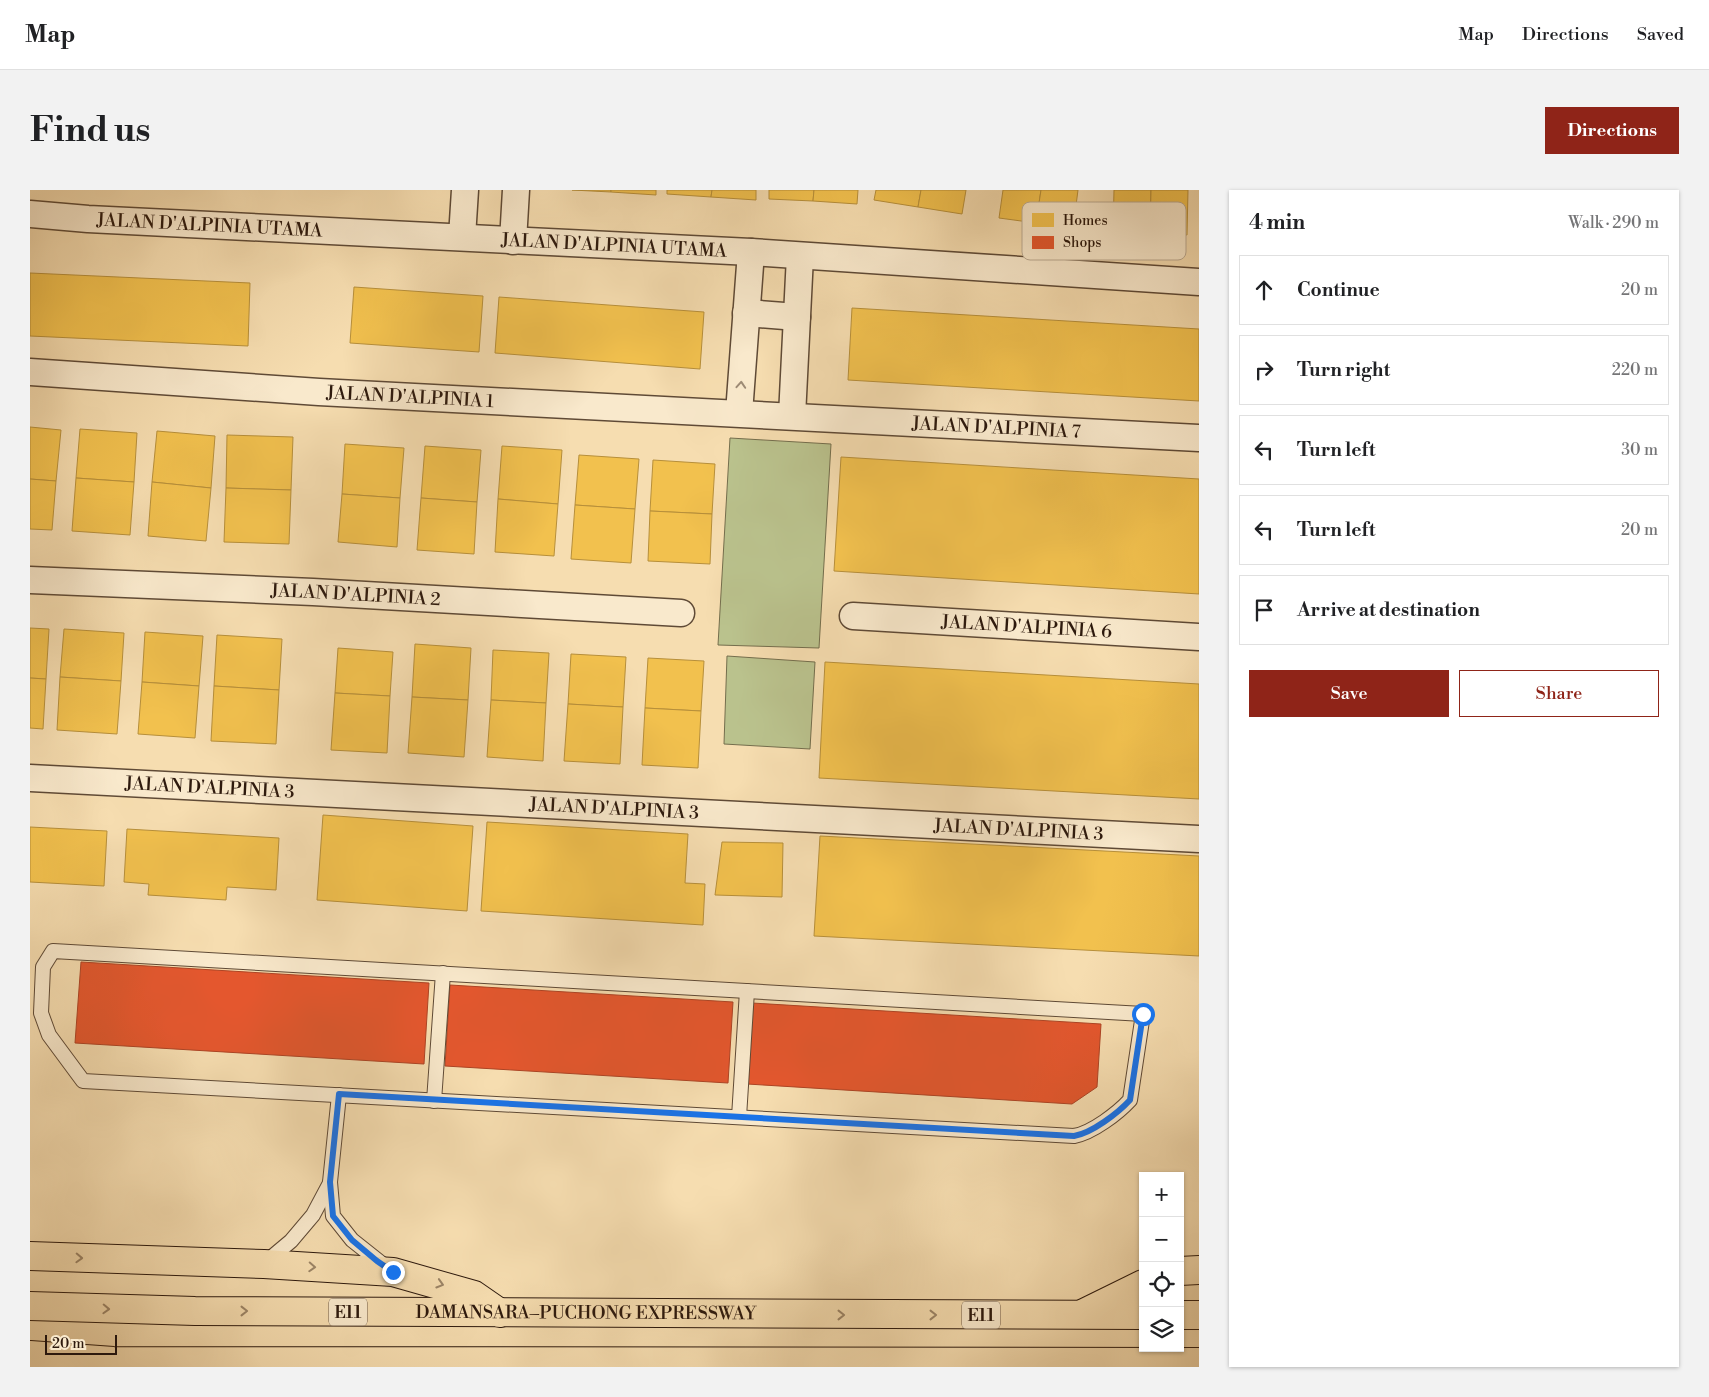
<!DOCTYPE html>
<meta charset="utf-8">
<style>
:root{--surface:#fff;--page:#f2f2f2;--text:#202124;--muted:#757577;--line:#e0e0e0;--accent:#8f2418}
body{margin:0;font-family:"Libre Bodoni",serif;background:var(--page);color:var(--text)}
.controls{position:absolute;right:15px;bottom:15px;display:grid;overflow:hidden;border-radius:0px;box-shadow:0 1px 4px #0004}
.controls button{width:45px;height:45px;display:grid;place-items:center;padding:0;border:0;border-bottom:1px solid var(--line);background:var(--surface);color:var(--text);font:25px sans-serif}
.scale{position:absolute;left:15px;bottom:12px;width:72px;box-sizing:border-box;padding-left:5px;border:2px solid #2d190d;border-top:0;font-size:14px;line-height:18px;white-space:nowrap;color:#2d190d;-webkit-text-stroke:4px #f9e9cc;paint-order:stroke}
.stop{position:absolute;width:15px;height:15px;margin:-11px;border:4px solid #1a73e8;border-radius:50%;background:#fff}
.stop.end{background:#1a73e8;border-color:#fff;box-shadow:0 1px 5px #0008}
.list{margin:0;padding:0;list-style:none}
h2{display:flex;justify-content:space-between;align-items:center;height:65px;margin:0;padding:0 20px;font-size:21px}
h2 small{font-size:16px;font-weight:400;color:var(--muted)}
.list li{display:grid;grid-template-columns:32px 1fr auto;gap:15px;align-items:center;box-sizing:border-box;height:70px;margin:0 10px 10px;padding:0 10px;border:1px solid var(--line);border-radius:0px}
.list b{display:block;font-size:19px;white-space:nowrap}
.list em{font-size:16px;font-style:normal;color:var(--muted)}
.actions{display:flex;gap:10px;padding:15px 20px}
.actions a{flex:1;padding:11px 0;border:1px solid var(--accent);border-radius:0px;text-align:center;font-size:18px;color:var(--accent)}
.actions .main{background:var(--accent);color:#fff}
.icon{flex:none;width:28px;height:28px;fill:none;stroke:currentColor;stroke-width:2;stroke-linecap:round;stroke-linejoin:round}
.map{position:relative;flex:none;width:1169px;height:1177px;overflow:hidden;border-radius:0px}
header{display:flex;align-items:center;gap:30px;box-sizing:border-box;height:70px;padding:0 25px;background:var(--surface);border-bottom:1px solid var(--line)}
header strong{font-size:24px}
nav{display:flex;gap:28px;margin-inline-start:auto;font-size:18px}
.intro{display:flex;align-items:center;justify-content:space-between;box-sizing:border-box;height:120px;padding:0 30px}
h1{margin:0;font-size:35px}
.button{padding:12px 22px;border-radius:0px;background:var(--accent);color:#fff;font-size:18px;font-weight:700}
main{display:flex;gap:30px;padding:0 30px}
aside{flex:1;background:var(--surface);border-radius:0px;box-shadow:0 1px 4px #0004}
.map>svg:first-child{display:block}
</style>
<header>
<strong>Map</strong>
<nav><a>Map</a><a>Directions</a><a>Saved</a></nav>
</header>
<div class="intro"><h1>Find us</h1><a class="button">Directions</a></div>
<main>
<div class="map">
<svg width="1169" height="1177" viewBox="0 0 1169 1177">
<rect width="100%" height="100%" fill="#f6ddb0"/>
<filter id="stains"><feTurbulence type="fractalNoise" baseFrequency=".004" numOctaves="4"/><feColorMatrix values="0 0 0 0 .2 0 0 0 0 .09 0 0 0 0 .02 0 0 0 .5 -.17"/></filter>
<radialGradient id="worn" r=".72"><stop offset=".6" stop-color="#630" stop-opacity="0"/><stop offset="1" stop-color="#630" stop-opacity=".3"/></radialGradient>
<g fill="#bac28d" stroke="#746e4d">
<path d="M700,248L801,254L789,458L688,455Z"/>
<path d="M697,466L785,472L780,559L694,554Z"/>
</g>
<g fill="#f2c14e" stroke="#b78f3a">
<path d="M542,0H581V2Z"/>
<path d="M581,0H626V5L581,2Z"/>
<path d="M637,0H682L681,7L637,4Z"/>
<path d="M682,0H726V10L681,7Z"/>
<path d="M739,0H784L783,11L739,9Z"/>
<path d="M784,0H828L827,14L783,11Z"/>
<path d="M846,0H891L888,17L844,10Z"/>
<path d="M891,0H936L932,24L888,17Z"/>
<path d="M973,0H1011L1006,33L969,28Z"/>
<path d="M1011,0H1048L1043,39L1006,33Z"/>
<path d="M1084,0H1121L1120,44H1083Z"/>
<path d="M1121,0H1158L1157,45L1120,44Z"/>
<path d="M0,83L220,93L218,156L0,146Z"/>
<path d="M324,97L453,106L449,162L320,153Z"/>
<path d="M469,107L674,122L670,179L465,163Z"/>
<path d="M822,118L1169,139V211L818,190Z"/>
<path d="M0,237L31,240L26,291L0,289Z"/>
<path d="M50,239L107,243L104,292L46,288Z"/>
<path d="M127,241L185,246L181,298L122,292Z"/>
<path d="M197,245L263,247L261,300L196,298Z"/>
<path d="M315,254L374,258L370,308L312,304Z"/>
<path d="M395,256L451,260L447,312L391,308Z"/>
<path d="M472,256L532,260L528,314L468,309Z"/>
<path d="M549,265L609,269L605,319L545,315Z"/>
<path d="M811,267L1169,289V404L804,381Z"/>
<path d="M623,270L685,274L682,324L620,321Z"/>
<path d="M46,288L104,292L100,345L42,341Z"/>
<path d="M0,289L26,291L22,340L0,339Z"/>
<path d="M122,292L181,298L176,351L118,346Z"/>
<path d="M196,298L261,300L259,354L194,352Z"/>
<path d="M312,304L370,308L367,357L308,352Z"/>
<path d="M391,308L447,312L444,364L387,360Z"/>
<path d="M468,309L528,314L524,366L465,362Z"/>
<path d="M545,315L605,319L601,373L541,369Z"/>
<path d="M620,321L682,324L680,374L618,371Z"/>
<path d="M0,438L19,439L16,489L0,488Z"/>
<path d="M34,439L94,443L91,491L30,487Z"/>
<path d="M115,442L173,446L169,496L112,492Z"/>
<path d="M187,445L252,449L249,500L184,496Z"/>
<path d="M385,454L441,458L438,510L382,507Z"/>
<path d="M308,458L363,462L360,506L305,503Z"/>
<path d="M463,460L519,463L516,513L461,510Z"/>
<path d="M541,464L596,467L593,517L538,514Z"/>
<path d="M618,468L674,471L671,521L615,518Z"/>
<path d="M795,472L1169,494V609L789,588Z"/>
<path d="M30,487L91,491L87,544L27,540Z"/>
<path d="M0,488L16,489L13,539L0,538Z"/>
<path d="M112,492L169,496L165,548L108,544Z"/>
<path d="M184,496L249,500L246,554L181,551Z"/>
<path d="M305,503L360,506L357,563L301,560Z"/>
<path d="M382,507L438,510L434,567L378,563Z"/>
<path d="M461,510L516,513L513,571L457,567Z"/>
<path d="M538,514L593,517L590,574L534,571Z"/>
<path d="M615,518L671,521L668,578L612,575Z"/>
<path d="M293,625L443,636L437,721L287,710Z"/>
<path d="M457,632L658,644L655,693L675,694L673,735L451,721Z"/>
<path d="M0,637L77,641L74,696L0,692Z"/>
<path d="M97,639L249,648L246,700L197,697L196,710L118,705L119,694L94,692Z"/>
<path d="M790,646L1169,666V766L784,746Z"/>
<path d="M692,652L753,653L752,707L685,705Z"/>
</g>
<g fill="#e4572e" stroke="#ad4424">
<path d="M51,772L399,793L394,874L45,853Z"/>
<path d="M420,795L703,812L698,893L415,876Z"/>
<path d="M722,813L1071,834L1067,897L1042,914L717,894Z"/>
</g>
<g fill="none" stroke-linecap="round" stroke-linejoin="round">
<g stroke="#5f4a36" stroke-width="16">
<g id="lane">
<path d="M23,761L1113,824L1100,910C1088,923 1062,943 1044,946L53,891L19,845L11,823L13,777Z"/>
<path d="M309,905L300,992L303,1026L322,1050L356,1077"/>
<path d="M404,911L413,783"/>
<path d="M709,927L717,801"/>
<path d="M236,1072L261,1051L283,1025L300,993"/>
</g>
</g>
<g stroke="#5f4a36" stroke-width="29">
<g id="street">
<path id="s1" d="M0,24L58,29L721,62L1169,92"/>
<path d="M432,47L435,0"/>
<path d="M483,51L486,0"/>
<path d="M716,123L767,127"/>
<path id="s2" d="M0,182L289,202L1169,248"/>
<path d="M709,223L721,62"/>
<path d="M762,226L770,66"/>
<path id="s3" d="M0,390L283,402L651,423"/>
<path id="s4" d="M823,426L1169,447"/>
<path id="s5" d="M0,588L1169,649"/>
</g>
</g>
<g stroke="#2d190d" stroke-width="30">
<g id="highway">
<path d="M0,1066L234,1074L363,1082L444,1105L470,1123"/>
<path d="M1150,1081L1169,1080"/>
<path id="s6" d="M0,1116L165,1121L1113,1125"/>
<path d="M1054,1123L1113,1094"/>
<path d="M1150,1125H1169"/>
<path d="M0,1165L83,1171L1169,1172"/>
</g>
</g>
<use href="#lane" stroke="#f9e9cc" stroke-width="14"/>
<use href="#street" stroke="#f9e9cc" stroke-width="26"/>
<use href="#highway" stroke="#f6ddb0" stroke-width="28"/>
</g>
<defs><path id="oneway-chevron" d="M-2-3.5L2.5 0L-2 3.5" fill="none" stroke-width="1.6" stroke-linecap="round" stroke-linejoin="round" transform="scale(1.25)"/></defs>
<use stroke="#9d8b76" href="#oneway-chevron" transform="translate(711 195) rotate(-86)"/>
<g stroke="#9c8567">
<use href="#oneway-chevron" transform="translate(49 1068) rotate(2)"/>
<use href="#oneway-chevron" transform="translate(282 1077) rotate(3)"/>
<use href="#oneway-chevron" transform="translate(410 1094) rotate(17)"/>
<use href="#oneway-chevron" transform="translate(76 1119) rotate(2)"/>
<use href="#oneway-chevron" transform="translate(214 1121)"/>
<use href="#oneway-chevron" transform="translate(811 1125)"/>
<use href="#oneway-chevron" transform="translate(903 1125)"/>
</g>
<g fill="none" stroke-linecap="round" stroke-linejoin="round">
<path stroke="#1a73e8" stroke-width="6" d="M363,1082L347,1071L322,1050L303,1026L300,992L309,904L1044,946C1062,943 1088,923 1100,910L1113,824"/>
</g>
<g text-anchor="middle" stroke-width="5" stroke-linejoin="round" paint-order="stroke">
<g fill="#f9e9cc" stroke="#6a5746" stroke-width="1">
<rect x="299" y="1108.5" width="38" height="27" rx="4"/>
<rect x="932" y="1111.5" width="38" height="27" rx="4"/>
</g>
<g font-size="16" font-weight="bold" fill="#2d190d">
<text x="318" y="1128">E11</text>
<text x="951" y="1131">E11</text>
</g>
<g font-size="18" fill="#2d190d" stroke="#f9e9cc">
<text dy="6" stroke="none"><textPath href="#s1" startOffset="180">JALAN D'ALPINIA UTAMA</textPath></text>
<text dy="6" stroke="none"><textPath href="#s1" startOffset="585">JALAN D'ALPINIA UTAMA</textPath></text>
<text dy="6" stroke="none"><textPath href="#s2" startOffset="381">JALAN D'ALPINIA 1</textPath></text>
<text dy="6" stroke="none"><textPath href="#s2" startOffset="968">JALAN D'ALPINIA 7</textPath></text>
<text dy="6" stroke="none"><textPath href="#s3" startOffset="326">JALAN D'ALPINIA 2</textPath></text>
<text dy="6" stroke="none"><textPath href="#s4" startOffset="174">JALAN D'ALPINIA 6</textPath></text>
<text dy="6" stroke="none"><textPath href="#s5" startOffset="180">JALAN D'ALPINIA 3</textPath></text>
<text dy="6" stroke="none"><textPath href="#s5" startOffset="585">JALAN D'ALPINIA 3</textPath></text>
<text dy="6" stroke="none"><textPath href="#s5" startOffset="990">JALAN D'ALPINIA 3</textPath></text>
<text dy="6" stroke="none"><textPath href="#s6" startOffset="556">DAMANSARA–PUCHONG EXPRESSWAY</textPath></text>
</g>
</g>
<rect x="992" y="12" width="164" height="58" rx="8" fill="#f9e9cc" stroke="#bcab93" stroke-width="1"/>
<rect x="1002" y="23" width="22" height="14" fill="#f2c14e"/>
<rect x="1002" y="46" width="22" height="13" fill="#e4572e"/>
<g font-size="14" fill="#2d190d">
<text x="1033" y="35">Homes</text>
<text x="1033" y="57">Shops</text>
</g>
<rect width="100%" height="100%" filter="url(#stains)"/>
<rect width="100%" height="100%" fill="url(#worn)"/>
</svg>
<div class="controls">
<button>+</button>
<button>−</button>
<button><svg class="icon" aria-label="locate" viewBox="0 0 24 24"><circle cx="12" cy="12" r="6"/><path d="M12 2v4M12 18v4M2 12h4M18 12h4"/></svg></button>
<button><svg class="icon" aria-label="layers" viewBox="0 0 24 24"><path d="M12 4l9 5-9 5-9-5zM3 14l9 5 9-5"/></svg></button>
</div>
<div class="scale">20 m</div>
<div class="stop" style="left:1113px;top:824px"></div>
<div class="stop end" style="left:363px;top:1082px"></div>
</div>
<aside>
<h2>4 min<small>Walk · 290 m</small></h2>
<ul class="list">
<li><svg class="icon" aria-label="ahead" viewBox="0 0 24 24"><path d="M12 20V5M6 11l6-6 6 6"/></svg><div><b>Continue</b></div><em>20 m</em></li>
<li><svg class="icon" aria-label="right" viewBox="0 0 24 24"><path d="M7 20v-9h11M14 6l5 5-5 5"/></svg><div><b>Turn right</b></div><em>220 m</em></li>
<li><svg class="icon" aria-label="left" viewBox="0 0 24 24"><path d="M17 20v-9H6M10 6l-5 5 5 5"/></svg><div><b>Turn left</b></div><em>30 m</em></li>
<li><svg class="icon" aria-label="left" viewBox="0 0 24 24"><path d="M17 20v-9H6M10 6l-5 5 5 5"/></svg><div><b>Turn left</b></div><em>20 m</em></li>
<li><svg class="icon" aria-label="arrive" viewBox="0 0 24 24"><path d="M6 21V4h12l-3 4 3 4H6"/></svg><div><b>Arrive at destination</b></div></li>
</ul>
<div class="actions"><a class="main">Save</a><a>Share</a></div>
</aside>
</main>
